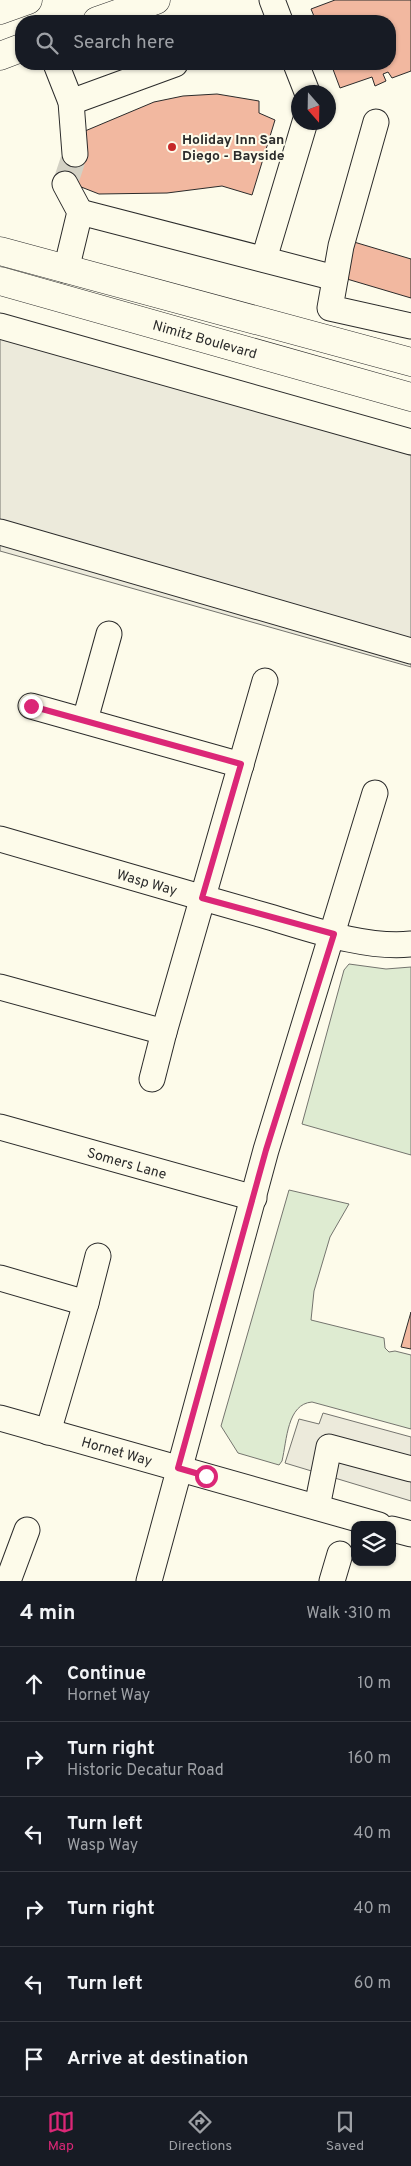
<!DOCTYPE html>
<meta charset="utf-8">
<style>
:root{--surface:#171b24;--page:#20242c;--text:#f1f3f6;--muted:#9ea1a6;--line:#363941;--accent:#db2777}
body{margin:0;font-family:Overpass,sans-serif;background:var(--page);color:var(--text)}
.controls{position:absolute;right:15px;bottom:15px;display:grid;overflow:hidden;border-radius:10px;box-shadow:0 1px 4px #0004}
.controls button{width:45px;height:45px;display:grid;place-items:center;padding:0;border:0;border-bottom:1px solid var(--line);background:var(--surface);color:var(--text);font:25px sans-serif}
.compass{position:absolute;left:291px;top:85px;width:45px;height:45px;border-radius:50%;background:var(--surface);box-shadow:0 1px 4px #0004;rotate:160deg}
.stop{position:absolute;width:15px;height:15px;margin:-11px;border:4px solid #db2777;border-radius:50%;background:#fff}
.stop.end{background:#db2777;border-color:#fff;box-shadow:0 1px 5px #0008}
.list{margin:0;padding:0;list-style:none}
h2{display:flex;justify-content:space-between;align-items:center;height:65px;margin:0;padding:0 20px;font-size:21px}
h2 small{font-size:16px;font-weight:400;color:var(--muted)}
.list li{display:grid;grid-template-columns:32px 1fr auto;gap:15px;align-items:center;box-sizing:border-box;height:75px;padding:0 20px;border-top:1px solid var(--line)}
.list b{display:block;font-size:19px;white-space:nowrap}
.list p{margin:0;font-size:16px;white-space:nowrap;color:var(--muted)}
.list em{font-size:16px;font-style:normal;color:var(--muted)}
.icon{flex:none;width:28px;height:28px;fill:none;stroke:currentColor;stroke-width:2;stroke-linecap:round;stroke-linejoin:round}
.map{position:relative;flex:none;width:411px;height:1581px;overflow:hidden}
.search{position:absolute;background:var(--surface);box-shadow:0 1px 4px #0004;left:15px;right:15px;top:15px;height:55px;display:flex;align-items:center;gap:12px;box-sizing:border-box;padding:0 18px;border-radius:20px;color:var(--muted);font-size:19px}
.sheet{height:515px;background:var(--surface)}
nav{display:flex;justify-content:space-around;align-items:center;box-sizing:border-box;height:70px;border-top:1px solid var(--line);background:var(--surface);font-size:14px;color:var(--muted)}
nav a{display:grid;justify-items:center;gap:2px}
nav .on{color:var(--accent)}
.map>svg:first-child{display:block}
</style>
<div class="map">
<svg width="411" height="1581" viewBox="0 0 411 1581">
<rect width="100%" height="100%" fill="#fdfbea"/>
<g fill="#deebd1" stroke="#74746e">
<path d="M349,964L386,969L411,967V1155L302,1124L344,970Z"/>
<path d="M289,1190L349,1204L330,1237L314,1291L311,1320L384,1338L385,1348L389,1352L395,1351L411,1355V1429L312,1402C287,1404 287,1440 282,1461L279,1465L238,1453L221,1426Z"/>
</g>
<g fill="#eceadb" stroke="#74746e">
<path d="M0,315L411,431V667L0,551Z"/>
<path d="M323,1413L411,1437V1501L285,1463L299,1419L319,1424Z"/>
</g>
<g fill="#f2b8a0" stroke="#2b2b2b">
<path d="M335,0H411V71L392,78L388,72L383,74L386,81L375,86L372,77L340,88L331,64H390V21H316L311,9Z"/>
<path d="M217,94L259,101V113L275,120L252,195L222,186L167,193L99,194L71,183L69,172L85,131L154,102L183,96Z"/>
<path d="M354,242L411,259V298L347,279Z"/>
<path d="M411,1312V1349L401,1347Z"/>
</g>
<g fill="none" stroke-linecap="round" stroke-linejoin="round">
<path stroke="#d3d1c4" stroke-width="25" stroke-dasharray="25 12" stroke-linecap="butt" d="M65,184L75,154"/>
<g stroke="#2b2b2b" stroke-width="27">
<g id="minor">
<path d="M272,0L280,21"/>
<path d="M56,64L71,102L75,154"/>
<path d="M296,64L307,92"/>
<path d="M71,102L175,64"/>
<path d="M376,122L341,246L330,308L411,326"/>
<path d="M65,184L80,212L66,270"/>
<path d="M80,212L335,278"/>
<path d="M264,259L305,122"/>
<path d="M0,326L411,442"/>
<path d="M0,532L411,651"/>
<path d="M31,706L241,765"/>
<path d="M85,720L109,634"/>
<path d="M0,839C87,864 175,890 263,915C308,928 364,949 411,944"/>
<path d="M0,987L164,1032L265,681"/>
<path d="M152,1079L164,1032"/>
<path d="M0,1127L254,1198"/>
<path d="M0,1278L86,1303L98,1256"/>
<path d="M0,1418L379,1525"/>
<path d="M48,1432L86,1303"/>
<path d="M317,1507L329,1447L411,1469"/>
<path d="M392,1529L411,1534"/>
<path d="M8,1581L27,1530"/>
<path d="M149,1581L266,1150L375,793"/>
<path d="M332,1581L340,1554"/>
</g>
</g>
<g stroke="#2b2b2b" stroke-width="29">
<g id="major">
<path d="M0,10L28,0"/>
<path d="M97,21L156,0"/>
<path d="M0,56L21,48"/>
<path d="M0,251L411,362"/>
<path d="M0,281L411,397"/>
</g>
</g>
<use href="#minor" stroke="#fdfbea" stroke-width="25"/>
<use href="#major" stroke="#fdfbea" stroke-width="28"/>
</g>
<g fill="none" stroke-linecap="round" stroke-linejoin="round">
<path stroke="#db2777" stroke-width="6" d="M31,706L241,764L202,898L334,934L266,1150L178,1468L206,1476"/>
</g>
<circle fill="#c62828" stroke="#fdfbea" stroke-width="2" cx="172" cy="147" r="5"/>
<g text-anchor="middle" stroke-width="4" stroke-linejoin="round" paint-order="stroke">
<g font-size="14" font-weight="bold" fill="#2b2b2b" stroke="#fdfbea" text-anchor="start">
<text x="182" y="144">Holiday Inn San<tspan x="182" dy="16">Diego - Bayside</tspan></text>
</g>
<g font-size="14" fill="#2b2b2b" stroke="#fdfbea">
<text transform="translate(205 339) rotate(16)" y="5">Nimitz Boulevard</text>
<text transform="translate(147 882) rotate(16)" y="5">Wasp Way</text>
<text transform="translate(127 1163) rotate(16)" y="5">Somers Lane</text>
<text transform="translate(117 1451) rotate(16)" y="5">Hornet Way</text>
</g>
</g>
</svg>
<div class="controls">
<button><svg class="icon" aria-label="layers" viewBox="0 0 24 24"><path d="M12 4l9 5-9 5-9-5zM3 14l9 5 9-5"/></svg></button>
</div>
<svg class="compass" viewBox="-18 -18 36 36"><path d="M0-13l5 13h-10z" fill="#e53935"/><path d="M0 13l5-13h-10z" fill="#9ea1a6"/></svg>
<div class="stop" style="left:206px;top:1476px"></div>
<div class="stop end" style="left:31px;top:706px"></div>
<div class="search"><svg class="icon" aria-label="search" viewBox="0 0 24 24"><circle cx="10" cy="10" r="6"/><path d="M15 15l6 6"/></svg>Search here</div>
</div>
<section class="sheet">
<h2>4 min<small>Walk · 310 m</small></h2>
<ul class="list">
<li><svg class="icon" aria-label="ahead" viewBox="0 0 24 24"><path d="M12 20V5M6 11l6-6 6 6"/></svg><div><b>Continue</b><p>Hornet Way</p></div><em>10 m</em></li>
<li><svg class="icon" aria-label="right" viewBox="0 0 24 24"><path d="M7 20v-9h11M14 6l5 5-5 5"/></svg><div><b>Turn right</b><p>Historic Decatur Road</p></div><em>160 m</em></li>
<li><svg class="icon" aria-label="left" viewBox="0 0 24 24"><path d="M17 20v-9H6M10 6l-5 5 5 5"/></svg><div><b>Turn left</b><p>Wasp Way</p></div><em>40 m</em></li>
<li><svg class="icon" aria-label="right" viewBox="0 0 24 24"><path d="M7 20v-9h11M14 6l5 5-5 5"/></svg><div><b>Turn right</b></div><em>40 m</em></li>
<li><svg class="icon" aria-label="left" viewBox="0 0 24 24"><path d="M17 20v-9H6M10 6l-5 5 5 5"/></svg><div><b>Turn left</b></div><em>60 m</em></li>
<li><svg class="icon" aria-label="arrive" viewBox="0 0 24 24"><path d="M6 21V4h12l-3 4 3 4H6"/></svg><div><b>Arrive at destination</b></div></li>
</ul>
</section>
<nav>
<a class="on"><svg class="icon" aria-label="map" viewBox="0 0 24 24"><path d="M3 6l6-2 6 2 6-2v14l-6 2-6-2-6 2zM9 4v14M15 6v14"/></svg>Map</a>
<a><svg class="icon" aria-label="directions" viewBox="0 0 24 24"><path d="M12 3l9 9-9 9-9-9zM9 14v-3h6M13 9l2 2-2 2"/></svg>Directions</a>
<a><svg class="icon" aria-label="saved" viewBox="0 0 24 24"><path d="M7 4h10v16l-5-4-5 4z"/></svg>Saved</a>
</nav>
